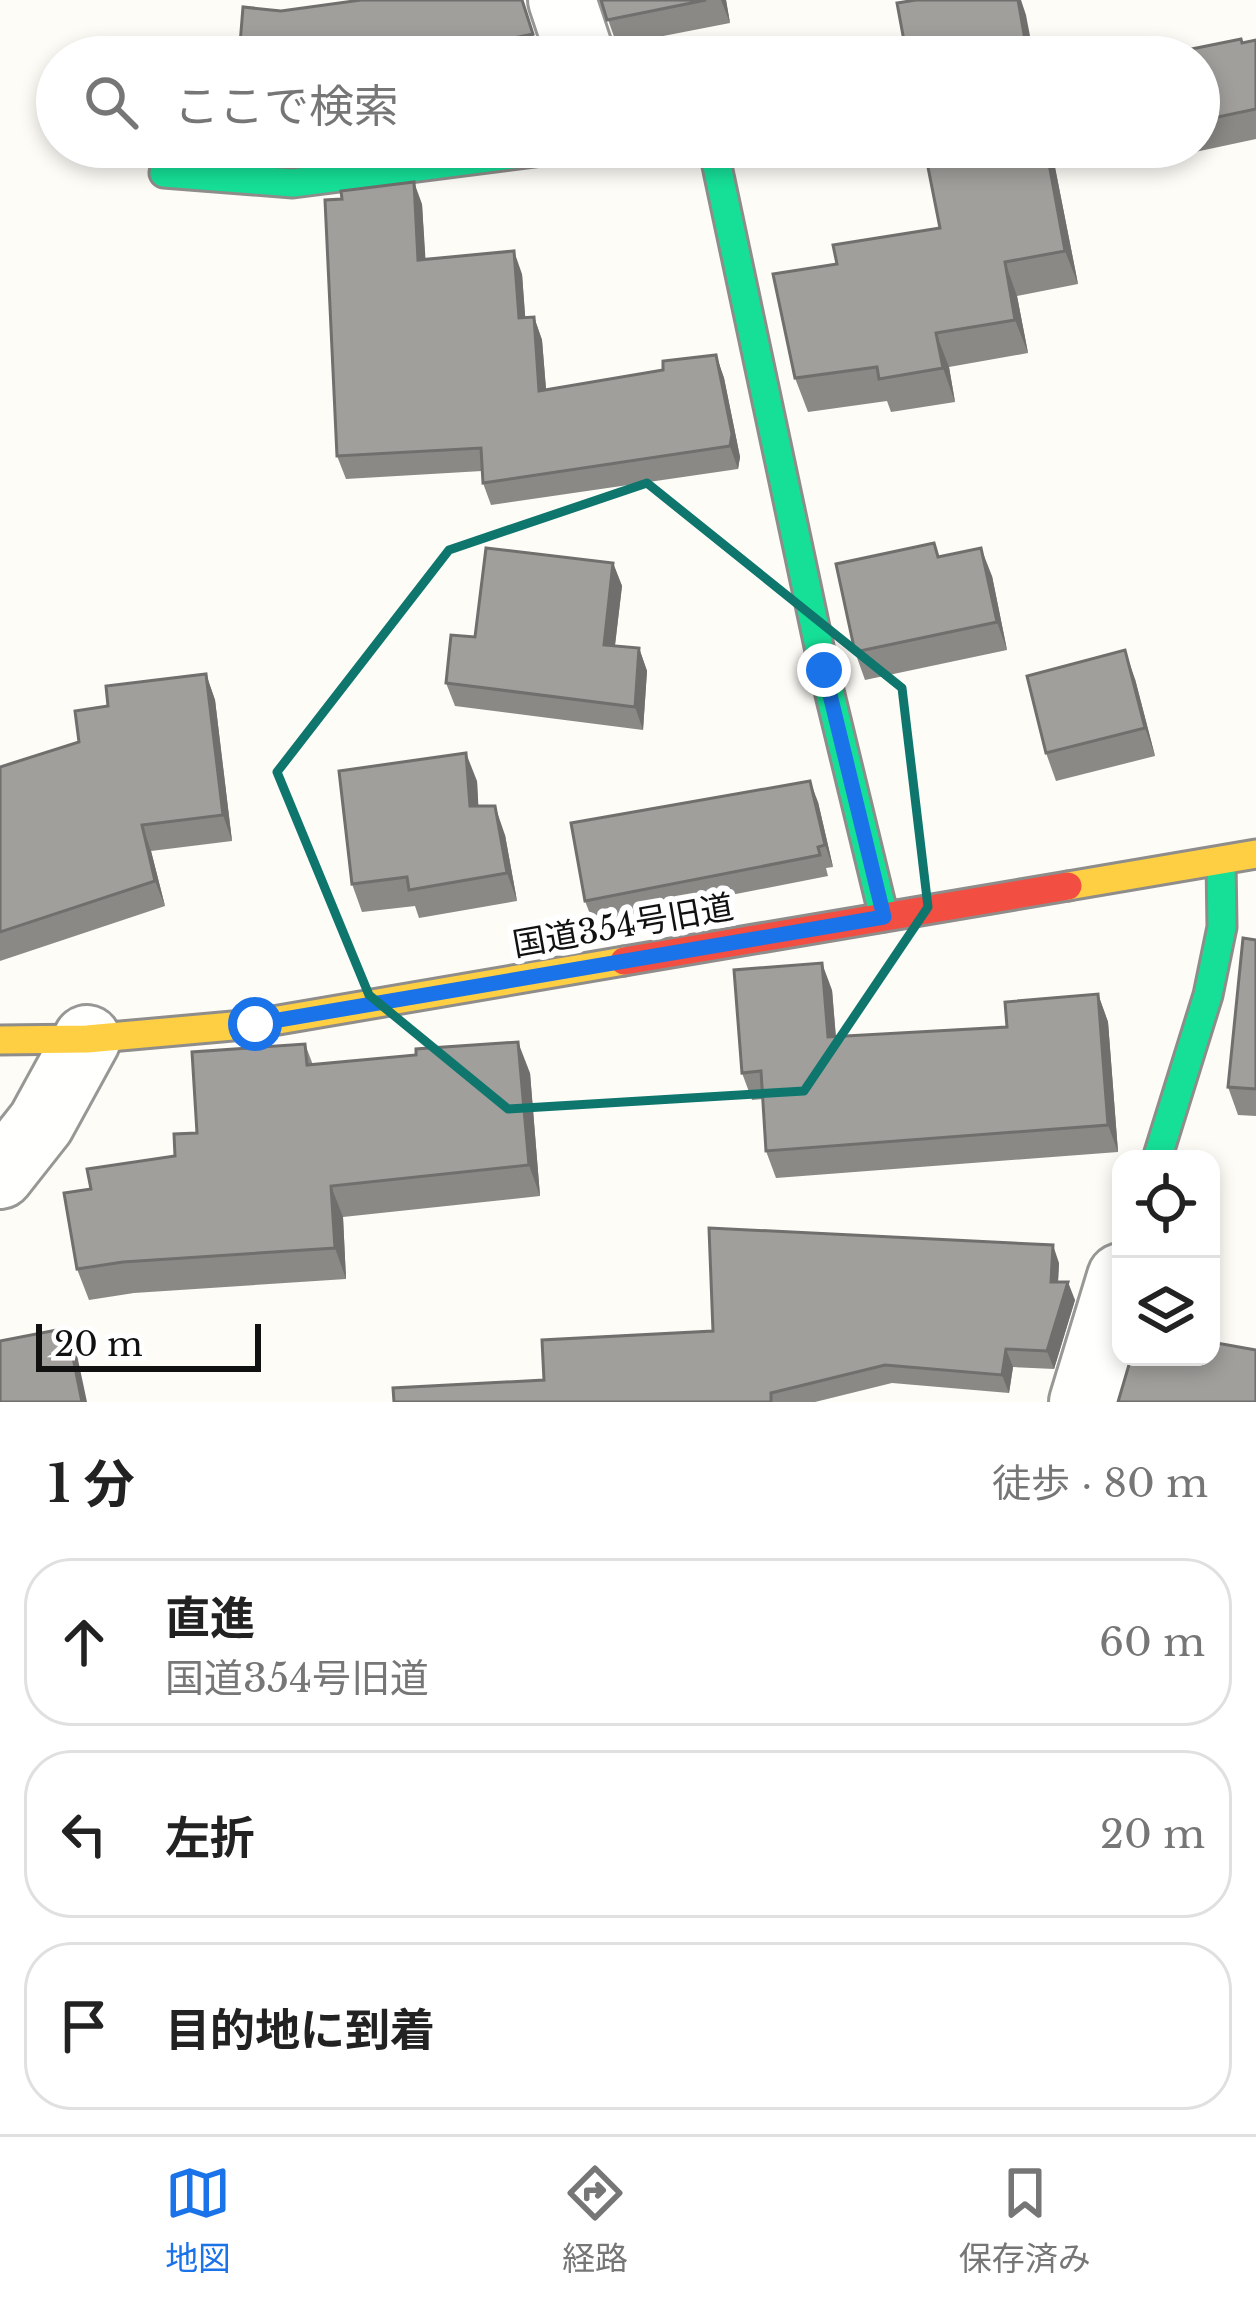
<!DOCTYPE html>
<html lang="ja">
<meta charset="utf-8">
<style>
:root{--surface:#fff;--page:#f2f2f2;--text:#222;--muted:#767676;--line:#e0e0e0;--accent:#1a73e8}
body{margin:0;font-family:"Libre Baskerville","Noto Sans JP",serif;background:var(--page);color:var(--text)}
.controls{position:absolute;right:36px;bottom:36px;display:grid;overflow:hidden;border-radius:24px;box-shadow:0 6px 18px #0003}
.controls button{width:108px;height:108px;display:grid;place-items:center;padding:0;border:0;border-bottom:3px solid var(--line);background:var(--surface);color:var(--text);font:60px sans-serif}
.scale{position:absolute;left:36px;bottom:30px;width:225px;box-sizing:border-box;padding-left:12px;border:6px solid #111;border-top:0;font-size:33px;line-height:42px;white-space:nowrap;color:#111;-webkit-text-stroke:9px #fff;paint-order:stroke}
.stop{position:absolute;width:36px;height:36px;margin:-27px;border:9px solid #1a73e8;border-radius:50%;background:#fff}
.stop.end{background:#1a73e8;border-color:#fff;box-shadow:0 3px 12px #0008}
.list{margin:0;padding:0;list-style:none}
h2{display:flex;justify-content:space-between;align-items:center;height:156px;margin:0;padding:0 48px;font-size:51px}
h2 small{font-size:39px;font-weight:400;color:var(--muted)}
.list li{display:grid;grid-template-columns:78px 1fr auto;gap:36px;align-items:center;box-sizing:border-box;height:168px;margin:0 24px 24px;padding:0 24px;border:3px solid var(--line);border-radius:48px}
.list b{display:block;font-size:45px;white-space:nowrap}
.list p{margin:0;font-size:39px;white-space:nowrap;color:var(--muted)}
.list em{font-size:39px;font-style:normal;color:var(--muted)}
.icon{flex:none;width:66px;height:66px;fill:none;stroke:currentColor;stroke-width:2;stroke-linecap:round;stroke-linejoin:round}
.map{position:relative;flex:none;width:1256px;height:1402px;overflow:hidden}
.search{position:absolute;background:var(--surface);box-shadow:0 6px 18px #0003;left:36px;right:36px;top:36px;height:132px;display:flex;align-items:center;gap:30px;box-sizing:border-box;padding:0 42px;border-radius:66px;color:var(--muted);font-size:45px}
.sheet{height:732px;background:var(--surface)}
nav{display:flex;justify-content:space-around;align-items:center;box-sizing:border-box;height:168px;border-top:3px solid var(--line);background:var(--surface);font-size:33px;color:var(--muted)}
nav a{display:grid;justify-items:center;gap:6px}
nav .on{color:var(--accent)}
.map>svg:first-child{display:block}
</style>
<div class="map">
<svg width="1256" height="1402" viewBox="0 0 1256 1402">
<rect width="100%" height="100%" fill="#fdfcf7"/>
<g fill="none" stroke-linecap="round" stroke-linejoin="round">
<g stroke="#979795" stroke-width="72">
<g id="street">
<path d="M562,0L581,57"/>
<path d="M0,1175L41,1123L87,1039"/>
<path d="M1083,1402L1121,1277"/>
</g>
</g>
<g stroke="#8e8d8b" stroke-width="33">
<g id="fast">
<path d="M713,147L824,670L884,917"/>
<path d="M164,173L293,183L574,147"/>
<path d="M1157,1159L1208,995L1222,927L1221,861"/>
</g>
</g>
<g stroke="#8e8d8b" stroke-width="33">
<g id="slow">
<path d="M1068,886L1256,854"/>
<path d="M0,1040L87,1039L255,1024L624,961"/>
</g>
</g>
<g stroke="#8e8d8b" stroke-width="33">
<path id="jam" d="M624,961L1068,886"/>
</g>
<use href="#street" stroke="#fffffe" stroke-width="66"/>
<use href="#fast" stroke="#16e098" stroke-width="27"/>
<use href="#slow" stroke="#ffcf43" stroke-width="27"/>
<use href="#jam" stroke="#f24e42" stroke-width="27"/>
</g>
<g fill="#8a8986">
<path d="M601,0H726L730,23L617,45Z"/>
<path d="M281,11L526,12L541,57H239Z"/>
<path d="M1256,40V139L1181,155L1178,147H1199V57Z"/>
<path d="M924,147H1051L1078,284L1017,296L1028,353L949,367L955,402L891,412L887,401L808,412L795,378L837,264L940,228Z"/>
<path d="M342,199L422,204L425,259L522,274L525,317H534L542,340L546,390L663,370L716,355L724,378L740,457L738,469L491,505L483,483L482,471L346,479L337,456Z"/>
<path d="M934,543L939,556L992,576L1007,650L865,680L855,652Z"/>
<path d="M613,563L622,586L615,646L639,648L647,671L643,730L455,706L446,683L475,637Z"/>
<path d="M206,674L215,700L232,841L151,851L165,906L0,961V767L79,742Z"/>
<path d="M1135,679L1155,756L1056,781L1046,753Z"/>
<path d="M477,781L478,806L505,835L517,901L419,918L415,906L362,912L352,884Z"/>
<path d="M818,802L833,867L826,868L828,876L593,922L585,901Z"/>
<path d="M1256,940V1116L1238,1115L1228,1087Z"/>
<path d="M832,990L836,1037L1007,1027L1098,994L1108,1022L1118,1152L776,1178L766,1151L763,1099L752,1100L742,1073Z"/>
<path d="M305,1044L313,1065L530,1073L540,1196L343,1217L346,1279L134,1293L89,1300L77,1269L197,1133Z"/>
<path d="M1059,1263L1058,1282L1075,1300L1054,1369L1013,1367L1009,1393L892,1383L815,1402H394L544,1380L713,1331Z"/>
</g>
<g fill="#716f6d">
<path d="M721,0H726L730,23Z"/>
<path d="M1018,0H1021L1026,15L1034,57H1028Z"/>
<path d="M1046,147H1051L1078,284L1065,251Z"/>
<path d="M414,182L422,204L427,282L418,260Z"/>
<path d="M514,251L522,274L527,340L519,318Z"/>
<path d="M1005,262L1017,296L1028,353L1015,320Z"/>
<path d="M534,317L542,340L548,413L539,391Z"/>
<path d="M936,333L949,367L955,402L943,368Z"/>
<path d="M716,355L724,378L740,457L738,469L730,446Z"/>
<path d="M981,548L992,576L1007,650L997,622Z"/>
<path d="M613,563L622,586L612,669L604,645Z"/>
<path d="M639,648L647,671L643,730L635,707Z"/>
<path d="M1125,650L1135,679L1155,756L1145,728Z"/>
<path d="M206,674L215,700L232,841L223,815Z"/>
<path d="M466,753L477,781L480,834L470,806Z"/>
<path d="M810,781L818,802L833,867L825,845Z"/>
<path d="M495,806L505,835L517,901L507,873Z"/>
<path d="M142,825L151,851L165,906L155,881Z"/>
<path d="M822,963L832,990L838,1065L828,1037Z"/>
<path d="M1098,994L1108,1022L1118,1152L1108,1125Z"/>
<path d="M518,1042L530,1073L540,1196L529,1165Z"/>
<path d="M331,1186L343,1217L346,1279L335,1248Z"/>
<path d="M1053,1245L1059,1263L1057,1300L1051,1282Z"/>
<path d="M1068,1282L1075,1300L1054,1369L1047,1351Z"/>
<path d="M67,1328L77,1355L87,1402H82Z"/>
<path d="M1006,1349L1013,1367L1009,1393L1002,1375Z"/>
</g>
<g fill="#a19f9c" stroke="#716f6d" stroke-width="3">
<path d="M361,0H522L533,34L504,40L506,57H239L243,7L281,11Z"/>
<path d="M601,0H706L607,20Z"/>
<path d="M916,0H1018L1028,57H907L897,3Z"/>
<path d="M1241,39L1242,43L1256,40V109L1199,121V57L1157,56Z"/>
<path d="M924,147H1046L1065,251L1005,262L1015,320L936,333L943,368L879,379L877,367L795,378L773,274L837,264L833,245L940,228Z"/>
<path d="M414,182L418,260L514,251L519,318L534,317L539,391L663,370V361L716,355L732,434L730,446L483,483L481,448L337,456L325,200L342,199L341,191Z"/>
<path d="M934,543L938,557L981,548L997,622L855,652L836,564Z"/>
<path d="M486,548L613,563L604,645L639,648L635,707L446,683L451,635L475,637Z"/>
<path d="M1125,650L1145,728L1046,753L1027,676Z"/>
<path d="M206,674L223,815L142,825L155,881L0,932V767L79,742L75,711L108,706L106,686Z"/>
<path d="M466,753L470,806H495L507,873L409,890L407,877L352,884L339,771Z"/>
<path d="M810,781L825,845L818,847L820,855L585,901L571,823Z"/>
<path d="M1243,938L1256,940V1089L1228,1087Z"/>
<path d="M822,963L828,1037L1007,1027L1005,1002L1098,994L1108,1125L766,1151L761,1071L742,1073L734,970Z"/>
<path d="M518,1042L529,1165L331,1186L335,1248L123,1262L77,1269L64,1193L91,1189L87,1169L175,1156L174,1134L197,1133L192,1052L305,1044L307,1065L416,1055V1049Z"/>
<path d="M709,1228L1053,1245L1051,1282H1068L1047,1351L1006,1349L1002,1375L885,1365L771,1393V1402H394L393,1388L544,1380L542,1340L713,1331Z"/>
<path d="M67,1328L82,1402H0V1341Z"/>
<path d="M1211,1342L1256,1350V1402H1118L1131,1358L1126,1357H1211Z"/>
</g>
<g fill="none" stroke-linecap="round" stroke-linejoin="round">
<path stroke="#1a73e8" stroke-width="15" d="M255,1024L884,917L824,670"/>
</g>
<path fill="none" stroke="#0f766e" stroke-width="9" stroke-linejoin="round" d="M647,483L902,688L928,907L804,1091L508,1109L369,995L277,772L449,550Z"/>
<g text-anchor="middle" stroke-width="12" stroke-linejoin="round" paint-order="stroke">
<g font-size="33" fill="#111" stroke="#fff">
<text transform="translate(623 925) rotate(-10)" y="12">国道354号旧道</text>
</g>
</g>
</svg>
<div class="controls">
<button><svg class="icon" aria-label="locate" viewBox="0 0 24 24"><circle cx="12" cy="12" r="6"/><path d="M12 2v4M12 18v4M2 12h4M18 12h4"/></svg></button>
<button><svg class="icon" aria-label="layers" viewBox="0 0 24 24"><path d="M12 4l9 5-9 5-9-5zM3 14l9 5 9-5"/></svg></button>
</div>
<div class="scale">20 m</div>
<div class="stop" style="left:255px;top:1024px"></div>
<div class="stop end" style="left:824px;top:670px"></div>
<div class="search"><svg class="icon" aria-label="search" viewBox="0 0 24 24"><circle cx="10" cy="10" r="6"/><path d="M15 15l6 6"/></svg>ここで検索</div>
</div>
<section class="sheet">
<h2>1 分<small>徒歩 · 80 m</small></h2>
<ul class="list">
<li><svg class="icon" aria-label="ahead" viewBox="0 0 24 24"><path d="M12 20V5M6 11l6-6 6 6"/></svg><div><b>直進</b><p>国道354号旧道</p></div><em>60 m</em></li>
<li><svg class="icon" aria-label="left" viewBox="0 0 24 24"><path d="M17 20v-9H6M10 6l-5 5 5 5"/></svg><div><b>左折</b></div><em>20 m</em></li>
<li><svg class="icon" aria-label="arrive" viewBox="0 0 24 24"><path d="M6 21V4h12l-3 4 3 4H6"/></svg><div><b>目的地に到着</b></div></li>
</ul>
</section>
<nav>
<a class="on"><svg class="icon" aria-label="map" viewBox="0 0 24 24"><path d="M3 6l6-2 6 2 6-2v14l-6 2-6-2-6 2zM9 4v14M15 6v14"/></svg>地図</a>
<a><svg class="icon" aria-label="directions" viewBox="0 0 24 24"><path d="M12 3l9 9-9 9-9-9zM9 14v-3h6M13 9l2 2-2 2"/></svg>経路</a>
<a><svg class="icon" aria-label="saved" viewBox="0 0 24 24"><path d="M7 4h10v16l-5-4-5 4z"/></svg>保存済み</a>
</nav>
